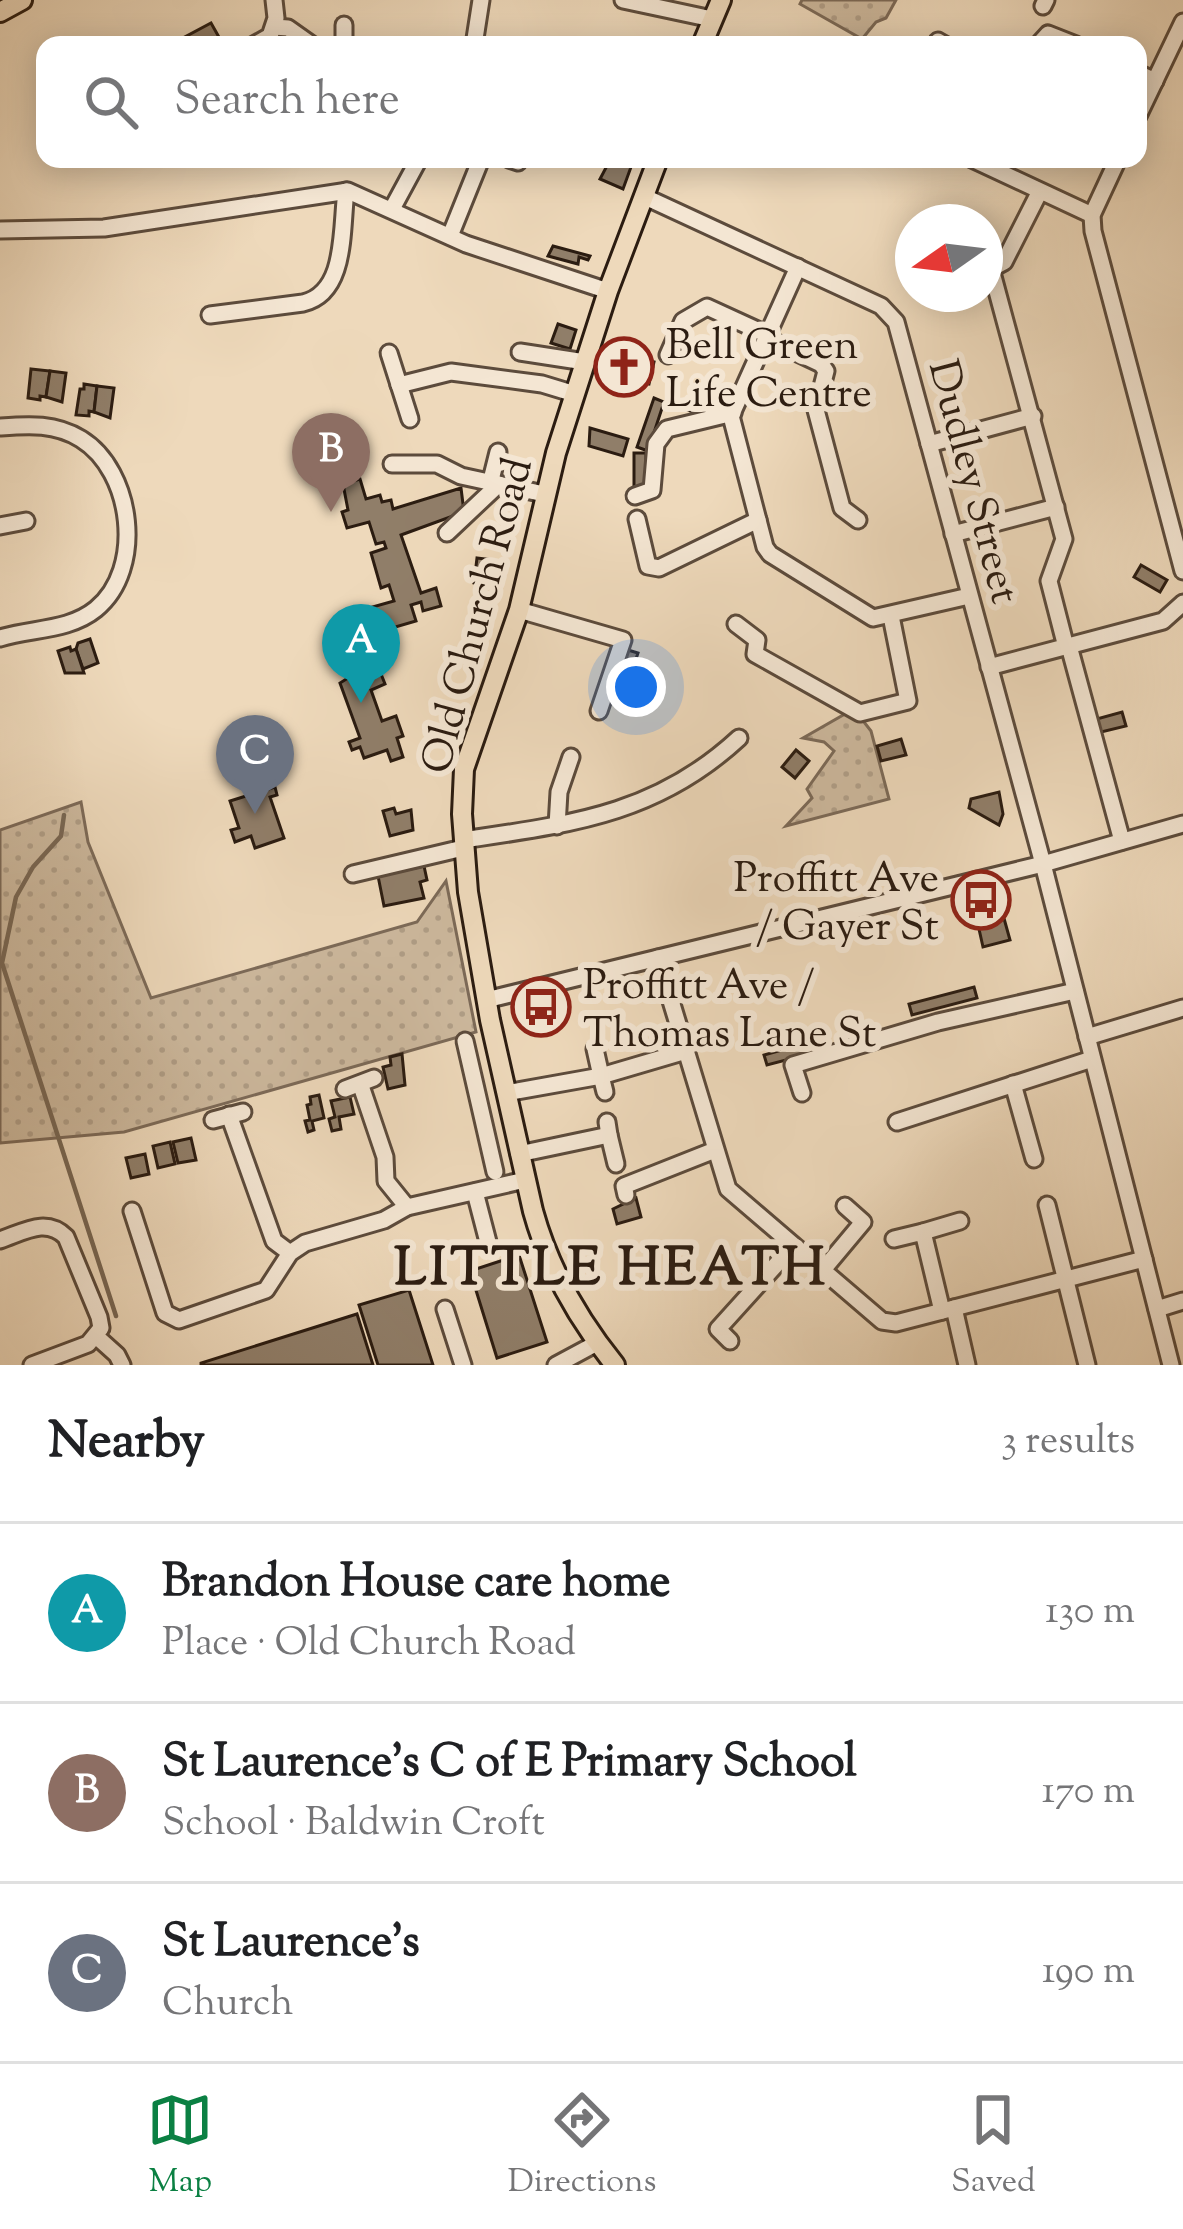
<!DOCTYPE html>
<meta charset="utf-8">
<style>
:root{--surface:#fff;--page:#f6f6f6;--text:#202124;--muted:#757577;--line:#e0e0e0;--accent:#0b8043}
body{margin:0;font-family:"Sorts Mill Goudy",serif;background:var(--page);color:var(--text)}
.compass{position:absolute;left:895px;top:204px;width:108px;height:108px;border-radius:50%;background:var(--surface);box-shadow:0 6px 30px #0003;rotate:256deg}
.you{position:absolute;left:636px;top:687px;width:42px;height:42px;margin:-30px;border:9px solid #fff;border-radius:50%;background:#1a73e8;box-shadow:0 0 0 18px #1a73e833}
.badge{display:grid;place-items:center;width:78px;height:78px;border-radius:50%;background:var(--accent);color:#fff;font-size:39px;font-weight:700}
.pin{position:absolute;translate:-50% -99px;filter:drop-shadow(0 3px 6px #0008)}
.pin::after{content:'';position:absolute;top:63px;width:42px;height:36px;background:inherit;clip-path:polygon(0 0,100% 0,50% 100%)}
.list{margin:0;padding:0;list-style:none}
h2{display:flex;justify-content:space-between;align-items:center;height:156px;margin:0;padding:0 48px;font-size:51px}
h2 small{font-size:39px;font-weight:400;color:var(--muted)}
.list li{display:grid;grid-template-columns:78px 1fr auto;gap:36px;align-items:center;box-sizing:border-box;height:180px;padding:0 48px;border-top:3px solid var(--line)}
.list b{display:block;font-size:45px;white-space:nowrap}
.list p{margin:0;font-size:39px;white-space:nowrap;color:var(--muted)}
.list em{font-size:39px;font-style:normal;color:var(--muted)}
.icon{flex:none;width:66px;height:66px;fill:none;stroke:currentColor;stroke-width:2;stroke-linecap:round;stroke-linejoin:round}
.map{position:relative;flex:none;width:1183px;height:1365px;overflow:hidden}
.search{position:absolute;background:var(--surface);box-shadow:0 6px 30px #0003;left:36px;right:36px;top:36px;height:132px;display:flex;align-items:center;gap:30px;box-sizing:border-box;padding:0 42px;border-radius:24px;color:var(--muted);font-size:45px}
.sheet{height:696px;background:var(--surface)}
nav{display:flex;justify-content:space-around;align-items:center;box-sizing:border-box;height:168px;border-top:3px solid var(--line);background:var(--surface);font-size:33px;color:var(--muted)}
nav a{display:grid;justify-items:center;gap:6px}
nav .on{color:var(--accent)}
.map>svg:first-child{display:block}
</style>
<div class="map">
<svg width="1183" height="1365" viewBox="0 0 1183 1365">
<defs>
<pattern id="grass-dots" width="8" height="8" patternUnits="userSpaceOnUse" patternTransform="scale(3)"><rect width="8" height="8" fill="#cdb99e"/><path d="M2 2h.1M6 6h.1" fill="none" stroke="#b09e87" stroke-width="1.8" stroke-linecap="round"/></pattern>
</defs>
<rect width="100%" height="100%" fill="#eed9bb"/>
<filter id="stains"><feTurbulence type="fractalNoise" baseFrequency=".00167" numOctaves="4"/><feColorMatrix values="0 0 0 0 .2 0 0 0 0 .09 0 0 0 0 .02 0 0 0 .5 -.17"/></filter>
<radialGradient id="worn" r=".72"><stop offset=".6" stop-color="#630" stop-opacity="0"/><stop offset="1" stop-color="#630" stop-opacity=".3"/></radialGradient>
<g fill="url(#grass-dots)" stroke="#7c6a58" stroke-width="3">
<path d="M802,0H896L886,18L876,22L862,39L800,4Z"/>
<path d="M845,714L864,722L871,731L889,799L786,826L812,798L807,789L834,751L824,742L803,738Z"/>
<path d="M81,802L88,842L151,998L417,922L446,881L476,1032L124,1132L0,1143V830Z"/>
</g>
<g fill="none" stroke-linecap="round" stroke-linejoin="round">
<path stroke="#786754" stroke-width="4.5" d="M64,815L61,836L33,867L16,897L2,963L116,1316"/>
</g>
<g fill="#907e69" stroke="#2b1c11" stroke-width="3">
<path d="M211,23L220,39L209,45H186L183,38Z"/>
<path d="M610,160L631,167L623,189L600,179Z"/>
<path d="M553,246L590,256L588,260L579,257L578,264L548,256Z"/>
<path d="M558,324L576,330L570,349L551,343Z"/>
<path d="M599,351L654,362L649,384L595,372Z"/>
<path d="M31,369L50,371L46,397L40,396V400L28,398Z"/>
<path d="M50,371L66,373L62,402L46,397Z"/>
<path d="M84,384L97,386L94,412L89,411V416L76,415L80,389H84Z"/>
<path d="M97,386L114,388L110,418L94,412Z"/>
<path d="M694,386L712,393L703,416L685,409Z"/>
<path d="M654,398L664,402L648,451L637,447Z"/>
<path d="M590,428L628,439L623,456L589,446Z"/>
<rect x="634" y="453" width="12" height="35"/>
<path d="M360,479L366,499L380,495L382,502L391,500L393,509L461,488L464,512L401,535L421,593L436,588L441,606L423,611L421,602L411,605L416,621L351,640L344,615L394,601L389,585L381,588L371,553L386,548L384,542L376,544L369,522L347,528L342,512L348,510L343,484Z"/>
<path d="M477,558L494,560L491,585L474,583Z"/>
<path d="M1141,565L1167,580L1160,592L1134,577Z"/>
<path d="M90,639L98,663L83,669L76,649L78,643Z"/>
<path d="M70,647L71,651L76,649L84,673H65L58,651Z"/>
<path d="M628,650L638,653L620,707L613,703Z"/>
<path d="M379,669L385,684L371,690L382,721L396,716L403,736L397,738L403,757L391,761L387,750L364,758L360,747L352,750L349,742L360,738L340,683L359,671L361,676Z"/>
<path d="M1122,712L1126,726L1097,733L1093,720Z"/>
<path d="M901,739L906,755L881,761L877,746Z"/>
<path d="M796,750L809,761L795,778L782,767Z"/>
<path d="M275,787L277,795L270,797L284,838L255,848L251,836L235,842L231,830L239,828L230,801Z"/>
<path d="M999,792L1003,814L999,825L969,808L971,799Z"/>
<path d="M394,808L396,814L411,810L413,830L390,836L383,811Z"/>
<path d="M424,866L427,880L420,882L424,898L384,906L378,876Z"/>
<path d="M1000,904L1010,940L983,947L979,929L986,927L982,909Z"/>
<path d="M974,987L977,998L912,1015L909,1004Z"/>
<path d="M810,1042L813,1053L767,1065L764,1055Z"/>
<path d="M402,1054L405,1085L388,1089L383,1067L391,1065L390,1057Z"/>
<path d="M319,1095L324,1118L312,1121L314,1130L308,1132L305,1121L310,1120L307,1105L311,1104L310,1097Z"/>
<path d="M350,1097L354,1114L339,1117L341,1129L332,1131L329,1119L335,1117L331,1101Z"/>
<path d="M191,1138L196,1160L178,1163L173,1142Z"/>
<path d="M170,1142L175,1164L158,1168L153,1146Z"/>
<path d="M145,1154L149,1174L131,1178L126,1158Z"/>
<path d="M636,1198L641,1217L617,1224L613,1209Z"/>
<path d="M519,1255L547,1342L497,1358L470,1271Z"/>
<path d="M409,1290L433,1365H378L359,1305Z"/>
<path d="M357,1314L373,1365H201V1363Z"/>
</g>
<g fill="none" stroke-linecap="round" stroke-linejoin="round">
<g stroke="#5c4b3c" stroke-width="21">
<g id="minor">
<path d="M623,0L712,19"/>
<path d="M1043,6L1046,0"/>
<path d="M344,25V45"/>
<path d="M274,27L288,28L312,45"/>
<path d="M254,45L270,36L276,18L274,0"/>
<path d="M474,45L481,0"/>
<path d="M937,45L938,41L945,45"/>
<path d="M1038,45L1048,34L1076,45"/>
<path d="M1138,73L1155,81"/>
<path d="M1138,116L1183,22"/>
<path d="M509,159L518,162"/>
<path d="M972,159L1092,215"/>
<path d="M1118,159L1092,215L1093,231L1183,571"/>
<path d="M643,196L881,306L896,322L1043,864L1171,1365"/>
<path d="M392,209L419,159"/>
<path d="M0,230L104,228L348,191L466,244L608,291"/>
<path d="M450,236L481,159"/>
<path d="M985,265L991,269L1004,262L1039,193"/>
<path d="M798,267L731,416L765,547L770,554L873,618L969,596"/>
<path d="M991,269L1064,539L1049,581L1066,647"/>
<path d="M210,315L303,303C347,293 341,229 346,191"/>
<path d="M766,338L821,364L826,371L816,410L842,508L858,520"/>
<path d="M520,352L585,362"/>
<path d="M389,353L410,419"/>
<path d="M668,355L683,321L707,307L768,335"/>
<path d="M399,385L451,372L542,384L575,394"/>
<path d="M0,427C29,425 55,423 81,439C133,471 145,569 96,609C69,631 32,628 0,638"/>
<path d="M929,444L1033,416"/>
<path d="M392,464H437L461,476L544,494"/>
<path d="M490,484L498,452"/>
<path d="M635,496L652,490L656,444L667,429L733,413"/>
<path d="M637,519L648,566L659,568L758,520"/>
<path d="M0,526L26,521"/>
<path d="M447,533L499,484"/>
<path d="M953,534L1056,507"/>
<path d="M519,610L623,640L599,711"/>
<path d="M736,624L757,640L755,654L860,713L908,701L891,616"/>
<path d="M1069,646L1122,841"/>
<path d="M989,667L1163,621L1183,603"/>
<path d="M557,826L559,792L571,757"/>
<path d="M463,840C570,824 656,815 739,738"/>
<path d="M353,874L463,848"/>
<path d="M658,958L728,1189L882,1321L896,1323L1144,1259"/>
<path d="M486,1000L1043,864L1183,824"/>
<path d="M1087,1037L1183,1008"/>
<path d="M465,1041L495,1172"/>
<path d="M1013,1084L1034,1159"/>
<path d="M361,1086L385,1157L386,1181L407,1207"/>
<path d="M345,1089L374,1078"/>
<path d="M605,1092L601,1076L686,1051"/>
<path d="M506,1093L601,1076L595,1049"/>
<path d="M802,1093L793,1065L938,1022L1075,991"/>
<path d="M229,1115L274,1241L290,1253"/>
<path d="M213,1120L243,1112"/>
<path d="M897,1122L1092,1059"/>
<path d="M609,1135L616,1164"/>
<path d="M519,1154L609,1135L607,1122"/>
<path d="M475,1192L488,1242"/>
<path d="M626,1195L624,1186L715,1150"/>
<path d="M1047,1205L1087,1365"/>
<path d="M132,1211L165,1313L179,1320L266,1290L290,1253L305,1243L384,1220L407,1207L525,1180"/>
<path d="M923,1232L960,1221"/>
<path d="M894,1239L923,1232L942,1311"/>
<path d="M0,1240C24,1232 46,1217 66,1237L99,1317L101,1328L88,1344L32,1365"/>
<path d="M822,1271L863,1222L845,1206"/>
<path d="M954,1308L967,1365"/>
<path d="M445,1309L463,1365"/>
<path d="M1157,1309L1183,1301"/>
<path d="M97,1337L117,1355L122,1365"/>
<path d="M730,1341L718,1329L793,1246"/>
<path d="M556,1365L597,1343"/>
</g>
</g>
<g stroke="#2b1c11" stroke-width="24">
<g id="major">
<path d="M0,12L22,0"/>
<path d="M702,45L721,0"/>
<path d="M615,1365C577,1318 549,1269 533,1211L490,1020L468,892L462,814L464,769L519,610L556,453L608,291L658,159"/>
</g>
</g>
<use href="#minor" stroke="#f4e6d3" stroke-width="15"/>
<use href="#major" stroke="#eed9bb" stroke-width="18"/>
</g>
<defs>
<g id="church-ring" transform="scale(3)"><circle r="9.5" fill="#f4e6d3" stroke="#8f2418" stroke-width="1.5"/><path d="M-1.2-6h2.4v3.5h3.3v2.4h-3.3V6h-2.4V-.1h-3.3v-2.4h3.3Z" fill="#8f2418"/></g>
<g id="bus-ring" transform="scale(3)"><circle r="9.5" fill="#f4e6d3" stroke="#8f2418" stroke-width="1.5"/><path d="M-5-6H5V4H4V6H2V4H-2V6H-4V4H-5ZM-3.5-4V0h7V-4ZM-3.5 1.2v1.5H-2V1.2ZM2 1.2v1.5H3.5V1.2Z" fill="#8f2418"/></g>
</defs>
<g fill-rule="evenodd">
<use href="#church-ring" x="624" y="367"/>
<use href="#bus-ring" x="981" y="900"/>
<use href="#bus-ring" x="541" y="1007"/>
</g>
<g text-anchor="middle" stroke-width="12" stroke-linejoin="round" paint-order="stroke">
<g font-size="42" fill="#2b1c11" stroke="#f4e6d3" text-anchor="start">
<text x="666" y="358">Bell Green<tspan x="666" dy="48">Life Centre</tspan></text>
<text x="939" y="891" text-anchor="end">Proffitt Ave<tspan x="939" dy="48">/ Gayer St</tspan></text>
<text x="583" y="998">Proffitt Ave /<tspan x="583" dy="48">Thomas Lane St</tspan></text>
</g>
<g font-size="42" fill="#2b1c11" stroke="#f4e6d3">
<text transform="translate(976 481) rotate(75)" y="15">Dudley Street</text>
<text transform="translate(475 615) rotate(-75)" y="15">Old Church Road</text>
</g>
<g font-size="54" font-weight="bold" letter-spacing="3" fill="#2b1c11" stroke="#f4e6d3">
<text x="611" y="1284">LITTLE HEATH</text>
</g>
</g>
<rect width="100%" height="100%" filter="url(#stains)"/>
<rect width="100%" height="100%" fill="url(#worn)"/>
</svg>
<svg class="compass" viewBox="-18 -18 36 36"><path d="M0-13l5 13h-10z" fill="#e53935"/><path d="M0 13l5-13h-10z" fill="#757577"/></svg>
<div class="you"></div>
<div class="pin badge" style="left:361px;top:703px;background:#0f9aa8">A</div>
<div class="pin badge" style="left:331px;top:512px;background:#8d6e63">B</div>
<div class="pin badge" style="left:255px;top:814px;background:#6b7280">C</div>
<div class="search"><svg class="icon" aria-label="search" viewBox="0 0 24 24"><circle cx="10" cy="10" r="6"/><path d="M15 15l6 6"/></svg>Search here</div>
</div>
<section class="sheet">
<h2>Nearby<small>3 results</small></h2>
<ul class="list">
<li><span class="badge" style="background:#0f9aa8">A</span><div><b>Brandon House care home</b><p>Place · Old Church Road</p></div><em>130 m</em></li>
<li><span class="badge" style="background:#8d6e63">B</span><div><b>St Laurence's C of E Primary School</b><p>School · Baldwin Croft</p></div><em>170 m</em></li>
<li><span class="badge" style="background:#6b7280">C</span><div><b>St Laurence's</b><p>Church</p></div><em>190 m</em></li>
</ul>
</section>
<nav>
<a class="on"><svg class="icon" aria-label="map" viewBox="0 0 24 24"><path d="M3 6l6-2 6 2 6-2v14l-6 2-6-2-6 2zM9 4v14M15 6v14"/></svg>Map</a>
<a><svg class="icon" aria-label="directions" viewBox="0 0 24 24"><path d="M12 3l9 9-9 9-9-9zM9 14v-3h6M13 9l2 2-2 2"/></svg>Directions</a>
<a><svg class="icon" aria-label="saved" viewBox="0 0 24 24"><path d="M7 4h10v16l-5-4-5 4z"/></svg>Saved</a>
</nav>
